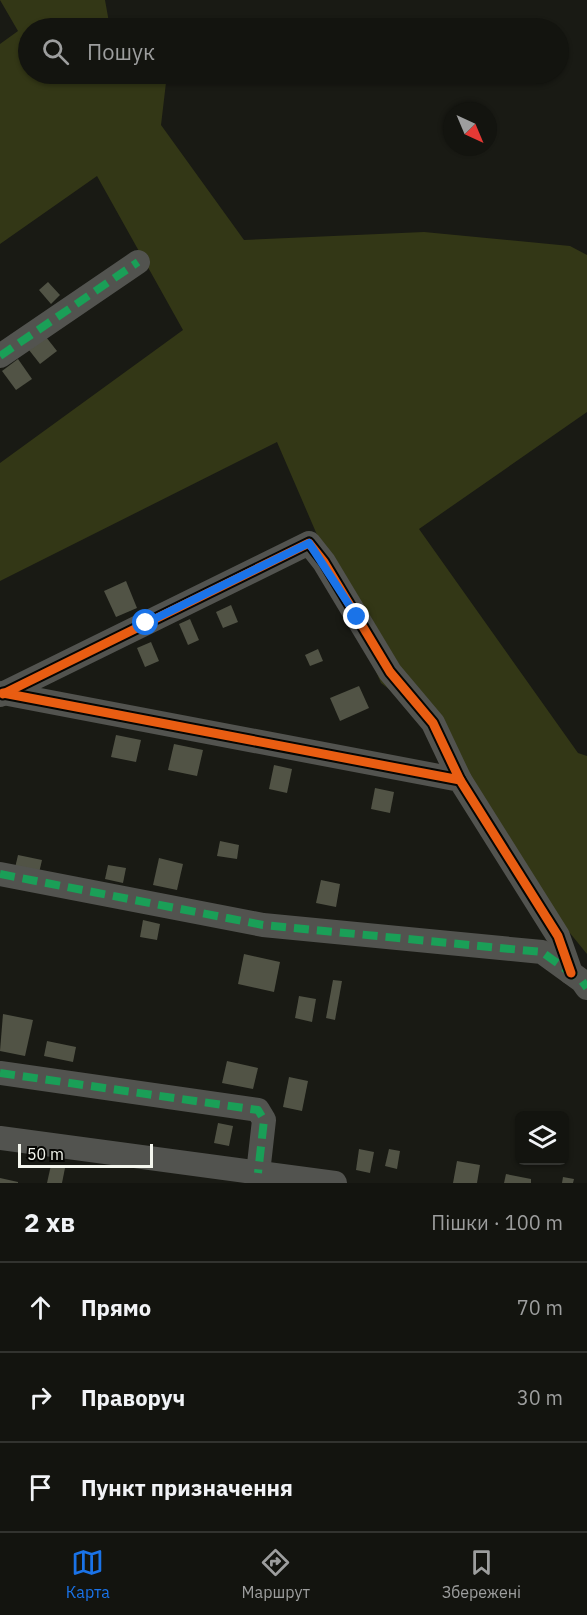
<!DOCTYPE html>
<html lang="uk">
<meta charset="utf-8">
<style>
:root{--surface:#13140f;--page:#20211d;--text:#f1f3f6;--muted:#9d9e9e;--line:#32332f;--accent:#1a73e8}
body{margin:0;font-family:"IBM Plex Sans",sans-serif;background:var(--page);color:var(--text)}
.controls{position:absolute;right:18px;bottom:18px;display:grid;overflow:hidden;border-radius:9px;box-shadow:0 2px 4px #0004}
.controls button{width:54px;height:54px;display:grid;place-items:center;padding:0;border:0;border-bottom:2px solid var(--line);background:var(--surface);color:var(--text);font:30px sans-serif}
.compass{position:absolute;left:443px;top:102px;width:54px;height:54px;border-radius:50%;background:var(--surface);box-shadow:0 2px 4px #0004;rotate:136deg}
.scale{position:absolute;left:18px;bottom:15px;width:135px;box-sizing:border-box;padding-left:6px;border:3px solid #f4f6ee;border-top:0;font-size:16px;line-height:21px;white-space:nowrap;color:#f4f6ee;-webkit-text-stroke:4px #060603;paint-order:stroke}
.stop{position:absolute;width:18px;height:18px;margin:-14px;border:4px solid #1a73e8;border-radius:50%;background:#fff}
.stop.end{background:#1a73e8;border-color:#fff;box-shadow:0 2px 6px #0008}
.list{margin:0;padding:0;list-style:none}
h2{display:flex;justify-content:space-between;align-items:center;height:78px;margin:0;padding:0 24px;font-size:26px}
h2 small{font-size:20px;font-weight:400;color:var(--muted)}
.list li{display:grid;grid-template-columns:39px 1fr auto;gap:18px;align-items:center;box-sizing:border-box;height:90px;padding:0 24px;border-top:2px solid var(--line)}
.list b{display:block;font-size:22px;white-space:nowrap}
.list em{font-size:20px;font-style:normal;color:var(--muted)}
.icon{flex:none;width:33px;height:33px;fill:none;stroke:currentColor;stroke-width:2;stroke-linecap:round;stroke-linejoin:round}
.map{position:relative;flex:none;width:587px;height:1183px;overflow:hidden}
.search{position:absolute;background:var(--surface);box-shadow:0 2px 4px #0004;left:18px;right:18px;top:18px;height:66px;display:flex;align-items:center;gap:15px;box-sizing:border-box;padding:0 21px;border-radius:33px;color:var(--muted);font-size:22px}
.sheet{height:348px;background:var(--surface)}
nav{display:flex;justify-content:space-around;align-items:center;box-sizing:border-box;height:84px;border-top:2px solid var(--line);background:var(--surface);font-size:16px;color:var(--muted)}
nav a{display:grid;justify-items:center;gap:3px}
nav .on{color:var(--accent)}
.map>svg:first-child{display:block}
</style>
<div class="map">
<svg width="587" height="1183" viewBox="0 0 587 1183">
<rect width="100%" height="100%" fill="#191a14"/>
<path fill="#333716" d="M0,0H105L110,28H28V74H167L161,125L244,240L424,232L570,246L587,255V412L419,529L578,753L587,756V954L482,825L421,713L381,683L277,442L0,581V463L183,330L97,176L0,244V44L18,31Z"/>
<g fill="#515345">
<path d="M48,282L60,295L51,304L39,290Z"/>
<path d="M46,337L57,351L40,364L29,350Z"/>
<path d="M18,359L32,379L16,390L2,371Z"/>
<path d="M126,581L137,608L116,617L104,591Z"/>
<path d="M231,605L238,622L223,628L216,612Z"/>
<path d="M190,619L199,640L188,645L179,624Z"/>
<path d="M151,642L159,661L145,667L137,648Z"/>
<path d="M318,649L323,661L310,666L305,655Z"/>
<path d="M359,686L369,708L340,721L330,698Z"/>
<path d="M116,735L141,740L136,762L111,757Z"/>
<path d="M174,744L203,750L197,776L168,770Z"/>
<path d="M274,765L292,769L287,793L269,789Z"/>
<path d="M375,788L394,792L390,813L371,809Z"/>
<path d="M220,841L239,845L237,859L217,856Z"/>
<path d="M18,855L42,860L39,873L15,868Z"/>
<path d="M159,858L183,864L177,890L153,885Z"/>
<path d="M108,865L126,868L123,883L105,879Z"/>
<path d="M321,880L340,884L336,907L316,903Z"/>
<path d="M143,920L160,924L157,940L140,937Z"/>
<path d="M244,954L280,962L274,992L238,984Z"/>
<path d="M333,980L342,981L335,1020L326,1018Z"/>
<path d="M299,996L316,999L312,1022L295,1018Z"/>
<path d="M3,1014L33,1020L25,1056L0,1051Z"/>
<path d="M47,1041L76,1047L73,1062L44,1056Z"/>
<path d="M227,1061L258,1068L253,1089L222,1083Z"/>
<path d="M289,1077L308,1081L302,1111L283,1107Z"/>
<path d="M218,1123L233,1126L229,1146L214,1143Z"/>
<path d="M359,1149L374,1152L370,1173L356,1170Z"/>
<path d="M389,1149L400,1151L397,1169L385,1166Z"/>
<path d="M457,1161L480,1165L477,1183H453Z"/>
<path d="M51,1165L65,1168L62,1183H47Z"/>
<path d="M506,1174L531,1179V1183H504Z"/>
<path d="M563,1177L574,1179L573,1183H562Z"/>
<path d="M0,1178L18,1182V1183H0Z"/>
</g>
<g fill="none" stroke-linecap="round" stroke-linejoin="round">
<g stroke="#52534f" stroke-width="24">
<path d="M0,356L138,262"/>
<path d="M3,693L460,780L558,936L571,973"/>
<path d="M0,695L309,543L324,562L390,672L433,723L460,780"/>
<path d="M0,874L263,925L542,952L582,981L587,988"/>
<path d="M0,1073L258,1110L264,1120L258,1173"/>
<path d="M0,1138L335,1183"/>
</g>
<g stroke="#1a9f57" stroke-width="8" stroke-dasharray="15 8" stroke-linecap="butt">
<path d="M0,356L138,262"/>
<path d="M0,874L263,925L542,952L582,981L587,988"/>
<path d="M0,1073L258,1110L264,1120L258,1173"/>
</g>
<g stroke="#060603" stroke-width="13">
<g id="cycleway">
<path d="M3,693L460,780L558,936L571,973"/>
<path d="M3,694L309,543L324,562L390,672L433,723L460,780"/>
</g>
</g>
<use href="#cycleway" stroke="#e95d12" stroke-width="9"/>
</g>
<g fill="none" stroke-linecap="round" stroke-linejoin="round">
<path stroke="#1a73e8" stroke-width="8" d="M146,623L309,543L357,617"/>
</g>
</svg>
<div class="controls">
<button><svg class="icon" aria-label="layers" viewBox="0 0 24 24"><path d="M12 4l9 5-9 5-9-5zM3 14l9 5 9-5"/></svg></button>
</div>
<svg class="compass" viewBox="-18 -18 36 36"><path d="M0-13l5 13h-10z" fill="#e53935"/><path d="M0 13l5-13h-10z" fill="#9d9e9e"/></svg>
<div class="scale">50 m</div>
<div class="stop" style="left:146px;top:623px"></div>
<div class="stop end" style="left:357px;top:617px"></div>
<div class="search"><svg class="icon" aria-label="search" viewBox="0 0 24 24"><circle cx="10" cy="10" r="6"/><path d="M15 15l6 6"/></svg>Пошук</div>
</div>
<section class="sheet">
<h2>2 хв<small>Пішки · 100 m</small></h2>
<ul class="list">
<li><svg class="icon" aria-label="ahead" viewBox="0 0 24 24"><path d="M12 20V5M6 11l6-6 6 6"/></svg><div><b>Прямо</b></div><em>70 m</em></li>
<li><svg class="icon" aria-label="right" viewBox="0 0 24 24"><path d="M7 20v-9h11M14 6l5 5-5 5"/></svg><div><b>Праворуч</b></div><em>30 m</em></li>
<li><svg class="icon" aria-label="arrive" viewBox="0 0 24 24"><path d="M6 21V4h12l-3 4 3 4H6"/></svg><div><b>Пункт призначення</b></div></li>
</ul>
</section>
<nav>
<a class="on"><svg class="icon" aria-label="map" viewBox="0 0 24 24"><path d="M3 6l6-2 6 2 6-2v14l-6 2-6-2-6 2zM9 4v14M15 6v14"/></svg>Карта</a>
<a><svg class="icon" aria-label="directions" viewBox="0 0 24 24"><path d="M12 3l9 9-9 9-9-9zM9 14v-3h6M13 9l2 2-2 2"/></svg>Маршрут</a>
<a><svg class="icon" aria-label="saved" viewBox="0 0 24 24"><path d="M7 4h10v16l-5-4-5 4z"/></svg>Збережені</a>
</nav>
